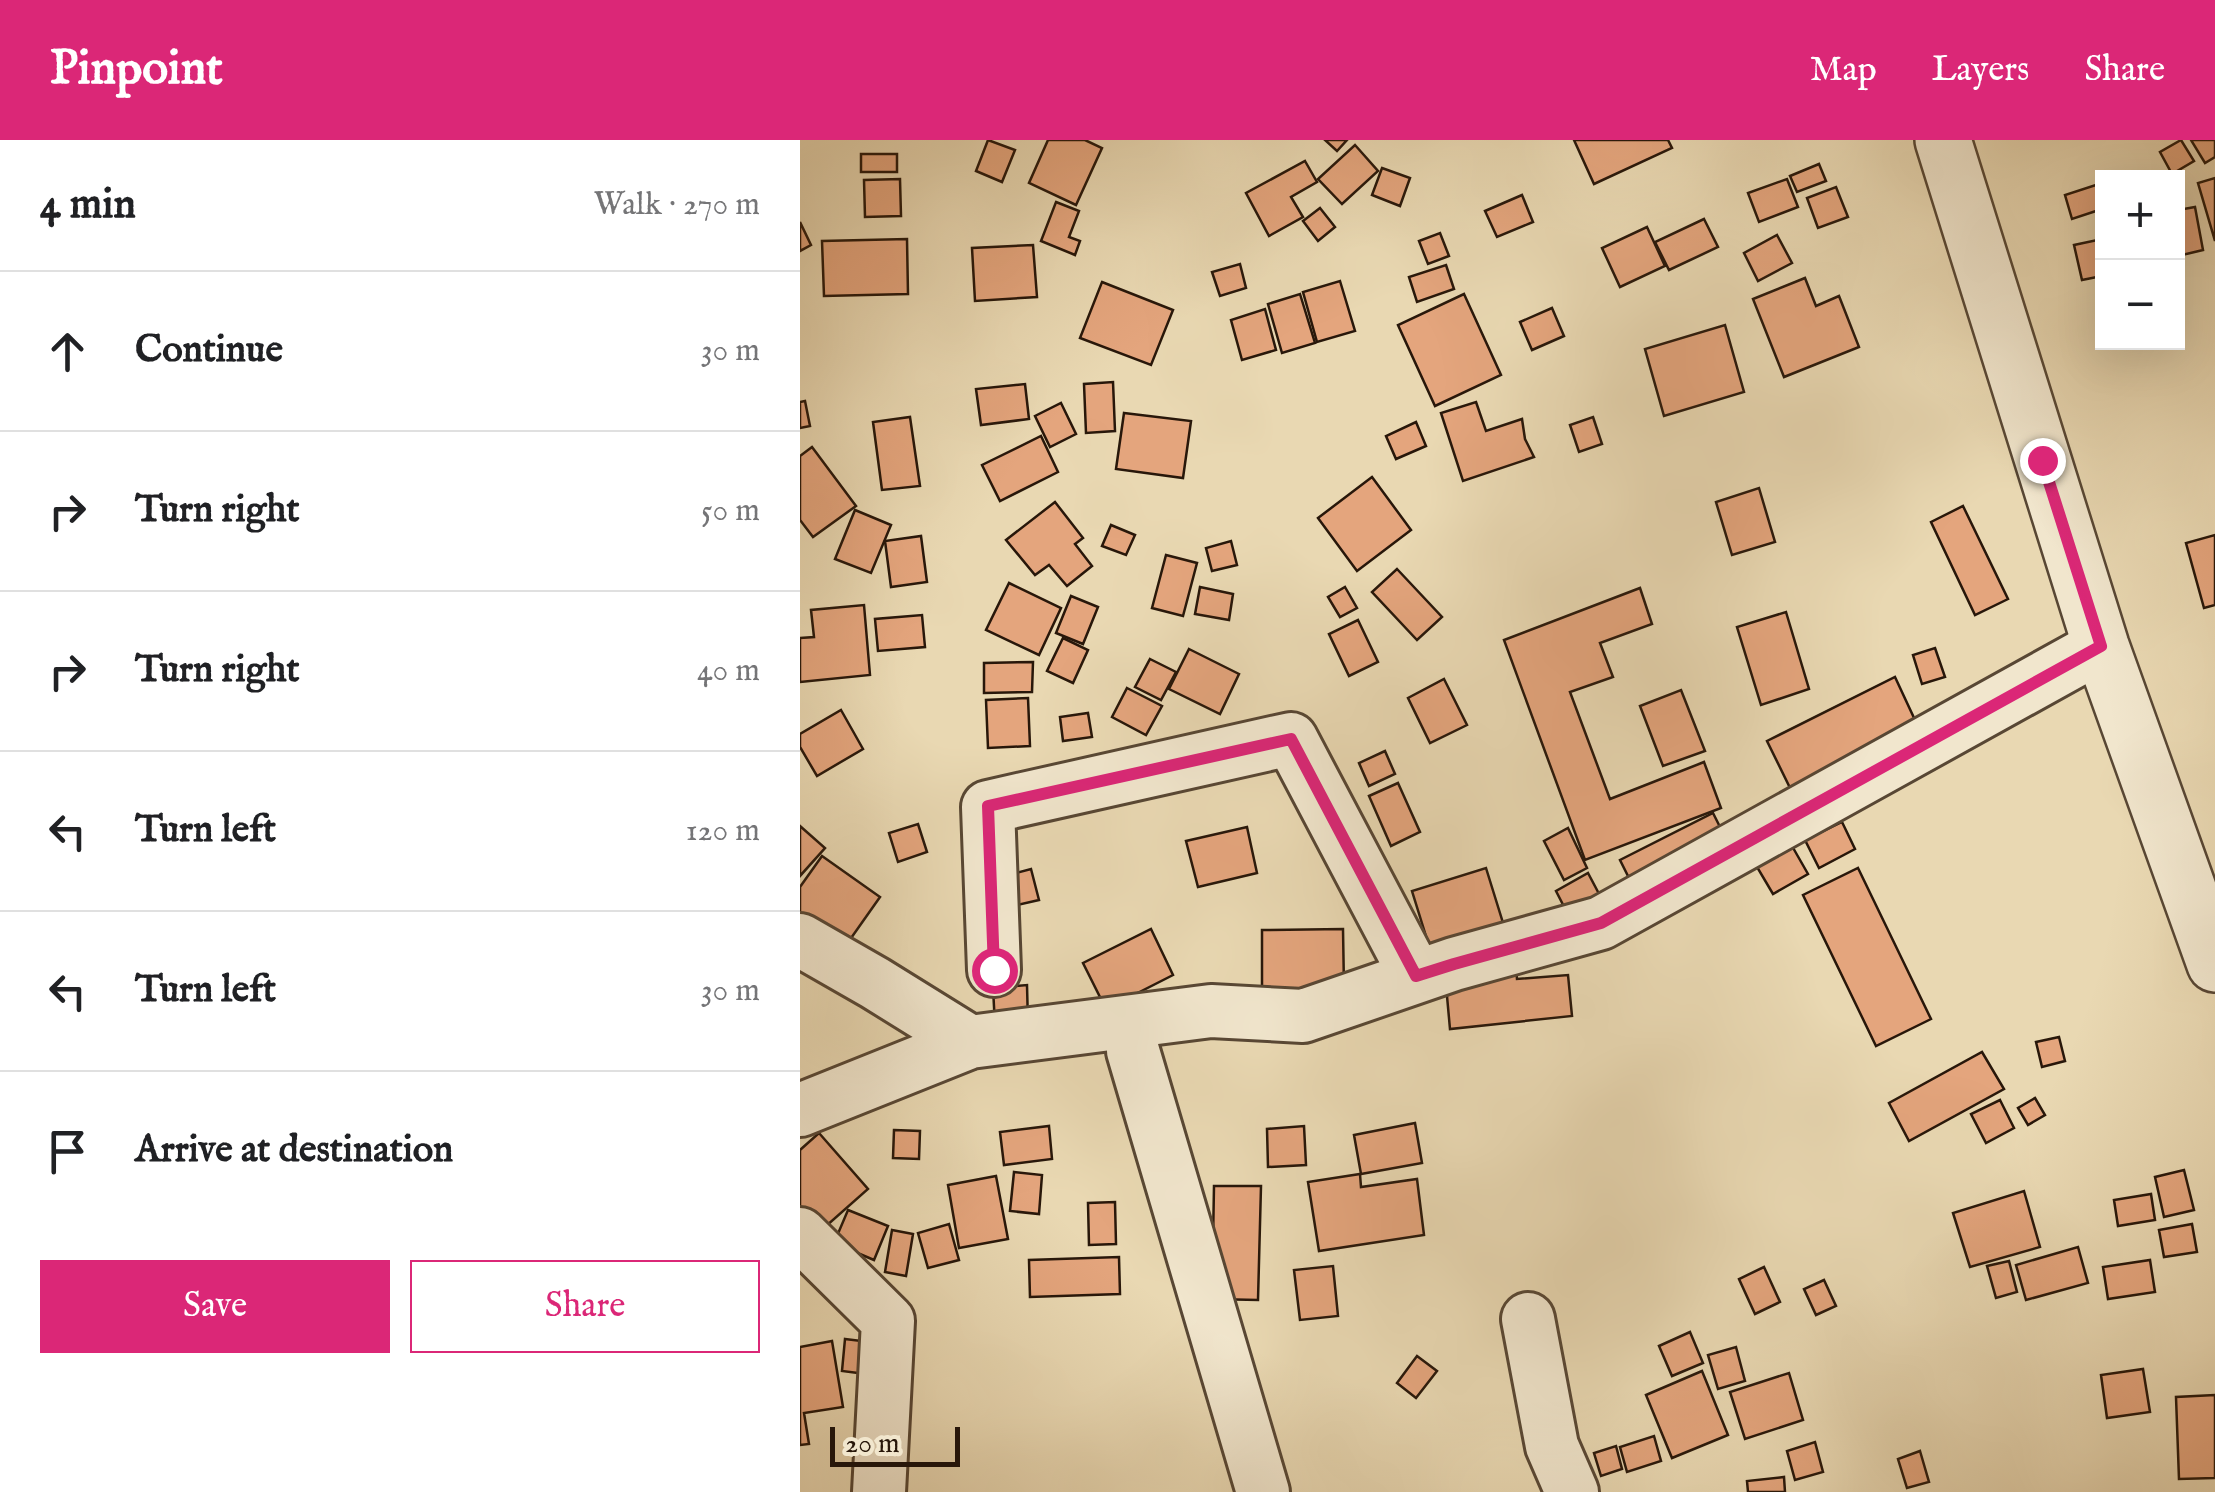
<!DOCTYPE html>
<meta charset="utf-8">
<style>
:root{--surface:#fff;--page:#f6f6f6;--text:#202124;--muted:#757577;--line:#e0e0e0;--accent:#db2777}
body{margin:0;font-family:"IM FELL English",serif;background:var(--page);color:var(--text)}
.controls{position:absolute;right:30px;top:30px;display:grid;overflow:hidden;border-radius:0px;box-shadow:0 10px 40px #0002}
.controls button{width:90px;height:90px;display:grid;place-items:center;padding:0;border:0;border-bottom:2px solid var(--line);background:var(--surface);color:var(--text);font:50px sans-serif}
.scale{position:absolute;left:30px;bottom:25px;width:130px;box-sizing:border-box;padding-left:10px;border:5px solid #28170a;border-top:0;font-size:28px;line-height:35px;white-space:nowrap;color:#28170a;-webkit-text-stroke:8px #f1e6cd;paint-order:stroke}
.stop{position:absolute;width:30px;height:30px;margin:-22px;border:8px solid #db2777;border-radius:50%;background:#fff}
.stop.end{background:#db2777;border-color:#fff;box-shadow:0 2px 10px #0008}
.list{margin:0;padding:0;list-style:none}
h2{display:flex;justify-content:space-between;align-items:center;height:130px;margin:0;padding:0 40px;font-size:42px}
h2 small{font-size:32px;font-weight:400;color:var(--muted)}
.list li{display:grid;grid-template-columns:65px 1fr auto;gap:30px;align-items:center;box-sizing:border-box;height:160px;padding:0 40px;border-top:2px solid var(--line)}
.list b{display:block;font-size:38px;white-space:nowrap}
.list em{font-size:32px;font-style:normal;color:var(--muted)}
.actions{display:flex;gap:20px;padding:30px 40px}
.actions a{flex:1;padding:22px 0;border:2px solid var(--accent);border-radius:0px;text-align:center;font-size:35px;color:var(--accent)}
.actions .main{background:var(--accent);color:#fff}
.icon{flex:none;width:55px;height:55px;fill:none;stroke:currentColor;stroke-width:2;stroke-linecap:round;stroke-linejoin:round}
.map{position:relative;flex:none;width:1415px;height:1352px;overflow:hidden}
header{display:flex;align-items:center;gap:60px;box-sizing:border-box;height:140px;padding:0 50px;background:var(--accent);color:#fff}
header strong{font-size:48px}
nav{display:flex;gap:55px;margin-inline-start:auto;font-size:35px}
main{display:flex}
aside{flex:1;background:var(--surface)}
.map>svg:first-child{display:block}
</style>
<header>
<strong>Pinpoint</strong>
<nav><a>Map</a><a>Layers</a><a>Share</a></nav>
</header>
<main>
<aside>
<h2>4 min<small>Walk · 270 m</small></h2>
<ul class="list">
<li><svg class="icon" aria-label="ahead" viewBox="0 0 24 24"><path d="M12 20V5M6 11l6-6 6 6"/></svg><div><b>Continue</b></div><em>30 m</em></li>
<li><svg class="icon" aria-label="right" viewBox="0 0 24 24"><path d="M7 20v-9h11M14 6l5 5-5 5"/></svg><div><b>Turn right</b></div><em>50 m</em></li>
<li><svg class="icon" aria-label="right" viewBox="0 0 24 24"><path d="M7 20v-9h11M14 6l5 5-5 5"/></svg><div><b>Turn right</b></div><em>40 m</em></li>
<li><svg class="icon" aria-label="left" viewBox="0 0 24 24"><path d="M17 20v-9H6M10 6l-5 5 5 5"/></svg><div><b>Turn left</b></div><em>120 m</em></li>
<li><svg class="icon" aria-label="left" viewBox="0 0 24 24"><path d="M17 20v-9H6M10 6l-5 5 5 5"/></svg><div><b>Turn left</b></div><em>30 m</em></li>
<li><svg class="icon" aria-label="arrive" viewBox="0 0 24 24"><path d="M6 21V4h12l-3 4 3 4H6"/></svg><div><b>Arrive at destination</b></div></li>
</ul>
<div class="actions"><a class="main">Save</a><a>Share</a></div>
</aside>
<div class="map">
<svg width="1415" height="1352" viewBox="0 0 1415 1352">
<rect width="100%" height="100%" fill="#e9d8b2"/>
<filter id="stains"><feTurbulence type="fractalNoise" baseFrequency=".002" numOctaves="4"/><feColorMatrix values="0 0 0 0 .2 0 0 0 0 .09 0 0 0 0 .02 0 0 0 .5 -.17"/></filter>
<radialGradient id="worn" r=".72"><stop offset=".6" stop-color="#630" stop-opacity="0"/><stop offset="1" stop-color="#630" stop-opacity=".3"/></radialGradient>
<g fill="#e4a57d" stroke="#28170a" stroke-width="2.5">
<path d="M188,0L215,10L202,42L176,31Z"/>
<path d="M248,0H285L302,8L276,65L229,43Z"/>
<path d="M525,0H547L537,11Z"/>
<path d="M774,0H868L872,8L794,44Z"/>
<path d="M1381,0L1394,21L1372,34L1360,12Z"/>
<path d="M1391,0H1415V17L1405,23Z"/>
<path d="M555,5L578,31L542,64L518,39Z"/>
<rect x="61" y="14" width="36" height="18"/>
<path d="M505,21L517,42L491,57L503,77L469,96L446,53Z"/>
<path d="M1019,24L1026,41L997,52L990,36Z"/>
<path d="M582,28L610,38L600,66L572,55Z"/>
<path d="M1415,38V101L1398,43Z"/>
<path d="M100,39L101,76L65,77L64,40Z"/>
<path d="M987,39L998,67L959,82L948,53Z"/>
<path d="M1302,43V69L1272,79L1265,55Z"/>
<path d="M1036,47L1048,77L1018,88L1007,58Z"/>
<path d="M722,55L733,82L697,97L685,71Z"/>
<path d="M256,62L279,71L269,97L280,101L275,115L241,101Z"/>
<path d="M1395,67L1403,110L1378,116V70Z"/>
<path d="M520,68L535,87L518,101L503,81Z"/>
<path d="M904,79L918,107L869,130L855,102Z"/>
<path d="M0,82L11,105L0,111Z"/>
<path d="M847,87L865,126L820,147L802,108Z"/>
<path d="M640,93L649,116L628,124L619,101Z"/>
<path d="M977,95L992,123L958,141L944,113Z"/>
<path d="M107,99L108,154L24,156L22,101Z"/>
<path d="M1302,99V136L1282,140L1274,105Z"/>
<path d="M233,105L237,157L175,161L172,108Z"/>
<path d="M440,124L446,148L420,156L412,132Z"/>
<path d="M646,125L654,149L617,162L609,137Z"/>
<path d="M1005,138L1016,166L1039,156L1059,207L984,237L953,159Z"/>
<path d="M540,141L555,191L517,202L503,152Z"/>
<path d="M302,142L373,170L351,225L280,198Z"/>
<path d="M500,154L515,203L482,213L468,164Z"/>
<path d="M664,154L701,235L635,266L598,185Z"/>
<path d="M752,168L764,196L732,210L720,182Z"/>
<path d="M465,169L476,210L442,220L431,180Z"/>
<path d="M925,185L944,252L864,276L845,209Z"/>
<path d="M313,242L315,291L286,293L284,244Z"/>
<path d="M225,244L229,279L181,285L176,249Z"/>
<path d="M5,261L10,286L0,288V262Z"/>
<path d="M676,262L686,291L722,279L725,299L734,317L663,341L641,273Z"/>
<path d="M261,263L276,294L250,307L235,276Z"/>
<path d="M324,273L391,281L383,338L316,329Z"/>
<path d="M110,277L120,346L82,350L73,282Z"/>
<path d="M793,277L802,304L779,312L770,285Z"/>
<path d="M616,282L626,306L596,319L586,296Z"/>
<path d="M241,296L258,332L200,361L182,325Z"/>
<path d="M12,307L56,366L13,397L0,380V316Z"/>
<path d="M572,337L611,390L557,431L518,378Z"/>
<path d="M959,348L975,402L932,415L916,362Z"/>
<path d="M255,362L283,398L275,404L292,426L267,446L249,425L235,435L206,400Z"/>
<path d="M1163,366L1208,459L1175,475L1131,382Z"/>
<path d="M55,370L91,385L71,433L35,419Z"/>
<path d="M311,385L335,395L326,415L302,406Z"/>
<path d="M1415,395V465L1404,468L1386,403Z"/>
<path d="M121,396L127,442L91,447L85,401Z"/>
<path d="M431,401L437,425L412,431L406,408Z"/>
<path d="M366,415L397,423L383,476L352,468Z"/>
<path d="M597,429L642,477L617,500L572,452Z"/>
<path d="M209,443L261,468L239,515L186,490Z"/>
<path d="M400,447L433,454L429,480L395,474Z"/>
<path d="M545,447L557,468L540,477L528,457Z"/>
<path d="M840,448L852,484L800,503L813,537L770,552L810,659L904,622L921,668L785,720L704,500Z"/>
<path d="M271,456L298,467L283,504L256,493Z"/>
<path d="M64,465L70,535L0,542V498L14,497L11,470Z"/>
<path d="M986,472L1009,549L961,565L937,487Z"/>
<path d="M122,475L125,507L78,511L75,479Z"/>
<path d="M558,480L578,522L549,536L529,494Z"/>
<path d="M263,498L288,510L273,543L247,531Z"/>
<path d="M1135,508L1145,537L1122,544L1113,515Z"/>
<path d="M389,509L439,534L420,574L369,549Z"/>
<path d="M350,519L376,532L361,560L335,547Z"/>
<path d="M233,522L232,552L184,553V523Z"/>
<path d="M1095,537L1121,593L994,656L967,601Z"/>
<path d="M644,539L667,585L630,603L608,558Z"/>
<path d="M327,548L362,566L346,595L312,577Z"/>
<path d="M881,550L905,611L863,626L840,566Z"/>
<path d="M228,558L230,606L188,608L186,560Z"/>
<path d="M41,570L63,609L17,636L0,607V594Z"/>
<path d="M288,573L292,597L263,601L260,577Z"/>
<path d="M585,611L595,634L569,646L559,623Z"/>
<path d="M598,643L620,692L591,706L569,656Z"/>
<path d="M913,673L930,707L837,754L820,720Z"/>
<path d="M1042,682L1055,709L1019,728L1005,700Z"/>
<path d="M118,684L127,712L98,722L89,693Z"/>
<path d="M0,686L25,708L0,736Z"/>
<path d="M447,687L457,733L398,747L386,701Z"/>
<path d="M768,688L787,728L764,740L744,701Z"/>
<path d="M992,706L1008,734L973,754L957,727Z"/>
<path d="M22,716L80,757L37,818L0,792V747Z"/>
<path d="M686,728L708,799L634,822L612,751Z"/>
<path d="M1058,728L1131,879L1076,906L1003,755Z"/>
<path d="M231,729L239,760L204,768L197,738Z"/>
<path d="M788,733L807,769L774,786L756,751Z"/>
<path d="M351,789L373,835L306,869L283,823Z"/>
<path d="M543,789L544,848L462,849V790Z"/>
<path d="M716,827L717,839L768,835L772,876L650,889L645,834Z"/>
<path d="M227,845L228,883L195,885L193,848Z"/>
<path d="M1259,897L1265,921L1242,927L1236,902Z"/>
<path d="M1182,912L1204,949L1109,1001L1089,963Z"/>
<path d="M1235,958L1245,975L1228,985L1218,968Z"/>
<path d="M1200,960L1214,988L1186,1003L1171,974Z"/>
<path d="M615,983L622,1023L561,1034L554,995Z"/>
<path d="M249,986L252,1019L204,1025L200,992Z"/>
<path d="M504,986L506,1025L468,1027L467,989Z"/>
<path d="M94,990L120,991L119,1019L93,1018Z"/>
<path d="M19,993L68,1049L16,1095L0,1077V1010Z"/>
<path d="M1384,1030L1394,1070L1364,1077L1355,1037Z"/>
<path d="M214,1032L242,1035L239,1074L210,1071Z"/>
<path d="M560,1034L561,1047L617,1039L624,1095L519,1111L508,1042Z"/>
<path d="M196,1036L208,1099L159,1108L148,1045Z"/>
<path d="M414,1046H461L458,1160L412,1159Z"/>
<path d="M1224,1051L1240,1107L1170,1127L1153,1073Z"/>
<path d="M1351,1054L1355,1080L1318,1086L1314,1060Z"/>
<path d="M315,1062L316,1104L289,1105L288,1063Z"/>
<path d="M48,1070L88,1086L74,1120L34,1103Z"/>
<path d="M149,1084L159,1120L128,1128L118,1093Z"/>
<path d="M1392,1084L1397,1112L1364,1117L1359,1090Z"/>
<path d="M92,1090L113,1094L106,1136L85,1132Z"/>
<path d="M1278,1107L1288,1143L1226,1160L1216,1125Z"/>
<path d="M319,1117L320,1154L230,1157L229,1120Z"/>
<path d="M1350,1120L1355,1152L1308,1159L1303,1127Z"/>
<path d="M1209,1121L1217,1152L1196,1158L1187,1126Z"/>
<path d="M533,1126L538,1176L500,1180L494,1130Z"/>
<path d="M964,1127L980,1162L955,1174L939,1139Z"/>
<path d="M1024,1140L1036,1166L1016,1175L1004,1149Z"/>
<path d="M890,1192L903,1223L872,1236L859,1206Z"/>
<path d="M45,1199L78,1203L74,1235L42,1231Z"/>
<path d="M32,1201L43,1267L4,1273L9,1304L0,1305V1207Z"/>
<path d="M936,1207L945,1241L918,1249L908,1215Z"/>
<path d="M617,1216L637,1231L616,1258L597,1243Z"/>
<path d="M1343,1229L1350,1272L1307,1278L1301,1235Z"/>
<path d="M902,1231L928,1295L872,1318L846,1255Z"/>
<path d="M989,1233L1003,1280L945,1299L930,1252Z"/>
<path d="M1415,1255V1338L1379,1339L1376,1257Z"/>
<path d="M854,1296L861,1321L827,1332L820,1307Z"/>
<path d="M1015,1302L1023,1332L995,1340L987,1311Z"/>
<path d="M816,1306L822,1329L801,1336L794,1313Z"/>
<path d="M1120,1311L1129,1342L1107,1348L1098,1319Z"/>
<path d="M984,1337L985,1352H948L947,1341Z"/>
</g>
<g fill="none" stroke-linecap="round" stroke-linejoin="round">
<g stroke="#584734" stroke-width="58">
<g id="minor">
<path d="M0,800L75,843L170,902"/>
<path d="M194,830L188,667L491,599L616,836"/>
<path d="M333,911L463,1352"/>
<path d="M0,970L170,902L411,871L503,876L654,824L801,783L1301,506"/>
<path d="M0,1094L88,1181L79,1352"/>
<path d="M728,1179L752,1306L772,1352"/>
</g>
</g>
<g stroke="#584734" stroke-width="60">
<path id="tertiary" d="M1143,0L1301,506L1415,824"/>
</g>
<use href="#minor" stroke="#f1e6cd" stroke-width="52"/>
<use href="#tertiary" stroke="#f1e6cd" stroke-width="55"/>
</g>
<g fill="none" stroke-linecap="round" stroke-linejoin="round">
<path stroke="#db2777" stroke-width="12" d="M194,830L188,666L491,599L616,836L654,824L801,783L1301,506L1242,320"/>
</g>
<rect width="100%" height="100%" filter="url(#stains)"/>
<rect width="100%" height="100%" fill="url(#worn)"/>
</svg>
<div class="controls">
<button>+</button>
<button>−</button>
</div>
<div class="scale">20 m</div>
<div class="stop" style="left:194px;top:830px"></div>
<div class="stop end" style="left:1242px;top:320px"></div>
</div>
</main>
